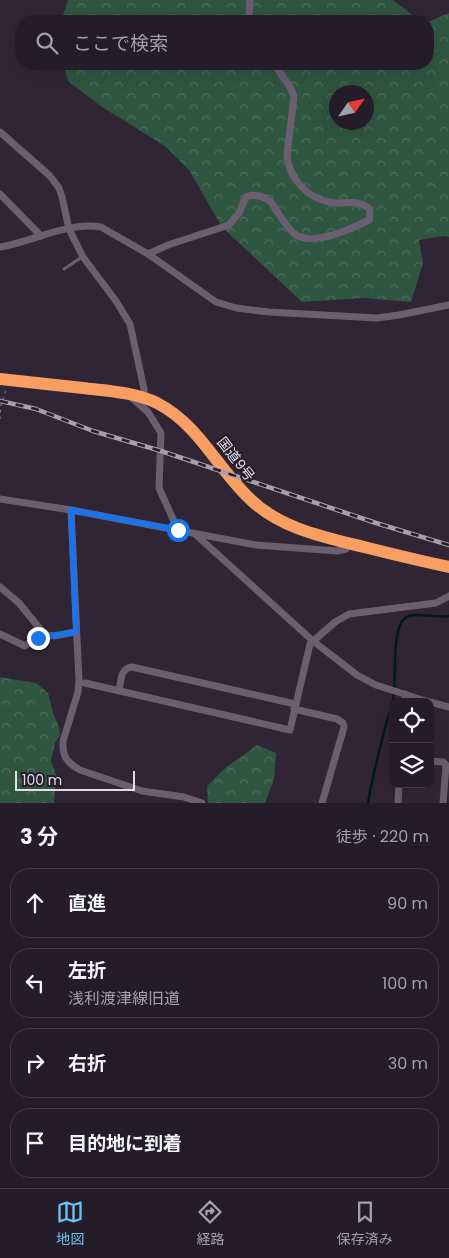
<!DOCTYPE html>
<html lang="ja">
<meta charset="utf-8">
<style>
:root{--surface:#241c28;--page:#2c2530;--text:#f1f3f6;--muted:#a3a1a8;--line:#413a45;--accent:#6ac3f1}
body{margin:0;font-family:Poppins,"Noto Sans JP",sans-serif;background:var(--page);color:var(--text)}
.controls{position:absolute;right:15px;bottom:15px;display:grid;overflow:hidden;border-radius:10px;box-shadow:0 5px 20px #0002}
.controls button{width:45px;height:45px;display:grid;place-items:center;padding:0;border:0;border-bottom:1px solid var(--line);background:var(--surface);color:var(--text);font:25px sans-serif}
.compass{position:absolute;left:329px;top:85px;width:45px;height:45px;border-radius:50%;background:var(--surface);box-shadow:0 5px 20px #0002;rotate:56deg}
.scale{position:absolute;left:15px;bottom:12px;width:120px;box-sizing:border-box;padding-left:5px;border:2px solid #e4dde7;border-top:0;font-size:14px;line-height:18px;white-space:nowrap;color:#e4dde7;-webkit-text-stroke:4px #261c2b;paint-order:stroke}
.stop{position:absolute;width:15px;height:15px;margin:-11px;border:4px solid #1a73e8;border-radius:50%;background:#fff}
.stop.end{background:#1a73e8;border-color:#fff;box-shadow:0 1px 5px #0008}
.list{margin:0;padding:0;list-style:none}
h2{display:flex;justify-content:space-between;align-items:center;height:65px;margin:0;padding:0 20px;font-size:21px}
h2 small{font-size:16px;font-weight:400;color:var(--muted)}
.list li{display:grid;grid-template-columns:32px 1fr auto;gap:15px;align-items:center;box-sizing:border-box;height:70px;margin:0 10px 10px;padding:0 10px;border:1px solid var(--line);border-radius:20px}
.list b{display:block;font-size:19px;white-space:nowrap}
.list p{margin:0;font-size:16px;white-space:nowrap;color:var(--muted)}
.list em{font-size:16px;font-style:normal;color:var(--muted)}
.icon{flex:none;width:28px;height:28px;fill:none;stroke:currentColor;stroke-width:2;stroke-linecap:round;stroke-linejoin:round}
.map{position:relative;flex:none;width:449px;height:803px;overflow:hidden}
.search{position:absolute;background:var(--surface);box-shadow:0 5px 20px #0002;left:15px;right:15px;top:15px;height:55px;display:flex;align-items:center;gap:12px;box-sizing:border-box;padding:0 18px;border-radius:20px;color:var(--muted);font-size:19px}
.sheet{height:385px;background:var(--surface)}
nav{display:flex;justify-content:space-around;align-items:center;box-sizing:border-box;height:70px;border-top:1px solid var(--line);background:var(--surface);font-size:14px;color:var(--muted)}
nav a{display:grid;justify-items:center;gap:2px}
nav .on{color:var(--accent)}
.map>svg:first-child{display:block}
</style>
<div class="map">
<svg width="449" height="803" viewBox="0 0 449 803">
<defs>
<pattern id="forest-crowns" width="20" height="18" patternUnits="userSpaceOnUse" patternTransform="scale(1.25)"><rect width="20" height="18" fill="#2f5641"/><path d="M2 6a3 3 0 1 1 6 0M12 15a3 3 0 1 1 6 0" fill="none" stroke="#4d6e5c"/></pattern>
</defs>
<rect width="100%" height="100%" fill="#302535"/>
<g fill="url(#forest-crowns)" fill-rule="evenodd">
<path d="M68,0H393L420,21H61Z"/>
<path d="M449,13V237L443,236L419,240L423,263L411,302L364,298L302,302L222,227L189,170L165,146L102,107L68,81L63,64H428V22ZM336,92H366V122H336Z"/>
<path d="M0,677L36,683L48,693L53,713L59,727L60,735L55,743L51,761L56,775L54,803H0Z"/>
<path d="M257,745L276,753L274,779L265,803H208L207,786L224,769Z"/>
</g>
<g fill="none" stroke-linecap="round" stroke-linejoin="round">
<path stroke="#001a1a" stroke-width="2.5" d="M368,803C372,777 379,753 385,728C388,717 393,705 394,694C396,678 392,630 404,619C413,610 436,619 449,616"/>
<path stroke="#8f8693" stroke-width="1" stroke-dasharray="2.5 4" stroke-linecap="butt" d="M0,419L1,405L6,390"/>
<path stroke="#6b5e71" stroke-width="3" d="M64,269L82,257"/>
<g stroke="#6b5e71" stroke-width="7">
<path d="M249,21L250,0"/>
<path d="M0,132L50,176L59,188L62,197L69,229L83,257L116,301L130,324L144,389V398"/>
<path d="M0,194L41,236"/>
<path d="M0,247C32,242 69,221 101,227L148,254L216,302L236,308L269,312L377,318L399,315L449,305"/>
<path d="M148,254L168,245L229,225L239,213L246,197C255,193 263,196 271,202C277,211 289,232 298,236C316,245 353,228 369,220L370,209C354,197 345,206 329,202C306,197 289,178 287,155L294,96L290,87L274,64"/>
<path d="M132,398L148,412L161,433L159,488L178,530"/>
<path d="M0,499L71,510L256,545L337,551L346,549L349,544"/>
<path d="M71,510L79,681L78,692L63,741C62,756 67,763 80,770L142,791L184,797L202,803"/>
<path d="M195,534L313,641L357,675L376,685L429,702"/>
<path d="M0,587L19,603L45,635L54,636L76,632"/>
<path d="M0,634L25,646L33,640L48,636"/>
<path d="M85,683L290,730L310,644L335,622L349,614L436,603L449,596"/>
<path d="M119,691C121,682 120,668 132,667L295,704"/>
<path d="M405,702V694"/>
<path d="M430,702L449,707"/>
<path d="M294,709L337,719L343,723L344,727L322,803"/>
<path d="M430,761L443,762L446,765L443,803"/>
<path d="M398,803L399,784"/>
</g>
<path stroke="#f99e63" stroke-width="12" d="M0,379C28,382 55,385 83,388C107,391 134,392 157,403C198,424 216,466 248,497C278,528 323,537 364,547C392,554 421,561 449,567"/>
<g stroke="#a89fab" stroke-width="4.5">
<path id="rail" d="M0,401L36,409L93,431L161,451L376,523L449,545"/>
</g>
<use href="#rail" stroke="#261c2b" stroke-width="2.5" stroke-dasharray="8" stroke-linecap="butt"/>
</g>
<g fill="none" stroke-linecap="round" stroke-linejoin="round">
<path stroke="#1a73e8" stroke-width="6" d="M38,638L76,632L71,510L178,530"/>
</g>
<g text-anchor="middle" stroke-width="4.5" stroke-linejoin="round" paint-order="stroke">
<g font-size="14" fill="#e4dde7" stroke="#261c2b">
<text transform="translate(236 459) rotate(52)" y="5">国道9号</text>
</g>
</g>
</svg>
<div class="controls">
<button><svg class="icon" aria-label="locate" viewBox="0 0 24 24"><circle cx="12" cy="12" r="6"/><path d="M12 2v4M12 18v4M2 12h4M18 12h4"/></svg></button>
<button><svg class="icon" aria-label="layers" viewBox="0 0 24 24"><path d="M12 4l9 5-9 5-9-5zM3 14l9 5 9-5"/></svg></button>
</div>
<svg class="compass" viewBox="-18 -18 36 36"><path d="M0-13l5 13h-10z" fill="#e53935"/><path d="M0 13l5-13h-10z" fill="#a3a1a8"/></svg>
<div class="scale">100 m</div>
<div class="stop" style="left:178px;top:530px"></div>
<div class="stop end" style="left:38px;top:638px"></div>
<div class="search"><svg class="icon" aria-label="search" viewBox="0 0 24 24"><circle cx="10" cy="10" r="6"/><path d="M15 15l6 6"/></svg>ここで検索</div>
</div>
<section class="sheet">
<h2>3 分<small>徒歩 · 220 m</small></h2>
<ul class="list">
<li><svg class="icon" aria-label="ahead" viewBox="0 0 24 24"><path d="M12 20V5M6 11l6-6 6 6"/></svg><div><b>直進</b></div><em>90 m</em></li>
<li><svg class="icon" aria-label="left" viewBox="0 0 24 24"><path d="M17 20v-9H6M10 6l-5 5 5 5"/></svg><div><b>左折</b><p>浅利渡津線旧道</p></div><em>100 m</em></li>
<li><svg class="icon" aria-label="right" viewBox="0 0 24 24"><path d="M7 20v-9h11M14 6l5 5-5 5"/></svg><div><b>右折</b></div><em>30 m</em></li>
<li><svg class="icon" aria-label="arrive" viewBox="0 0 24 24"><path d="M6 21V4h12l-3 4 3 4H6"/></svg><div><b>目的地に到着</b></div></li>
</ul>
</section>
<nav>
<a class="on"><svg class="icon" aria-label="map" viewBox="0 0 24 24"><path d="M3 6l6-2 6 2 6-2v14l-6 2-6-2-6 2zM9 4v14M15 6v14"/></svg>地図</a>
<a><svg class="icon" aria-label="directions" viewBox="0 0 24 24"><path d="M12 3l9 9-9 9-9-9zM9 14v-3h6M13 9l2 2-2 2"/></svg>経路</a>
<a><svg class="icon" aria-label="saved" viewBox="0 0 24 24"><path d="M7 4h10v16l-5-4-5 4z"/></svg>保存済み</a>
</nav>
